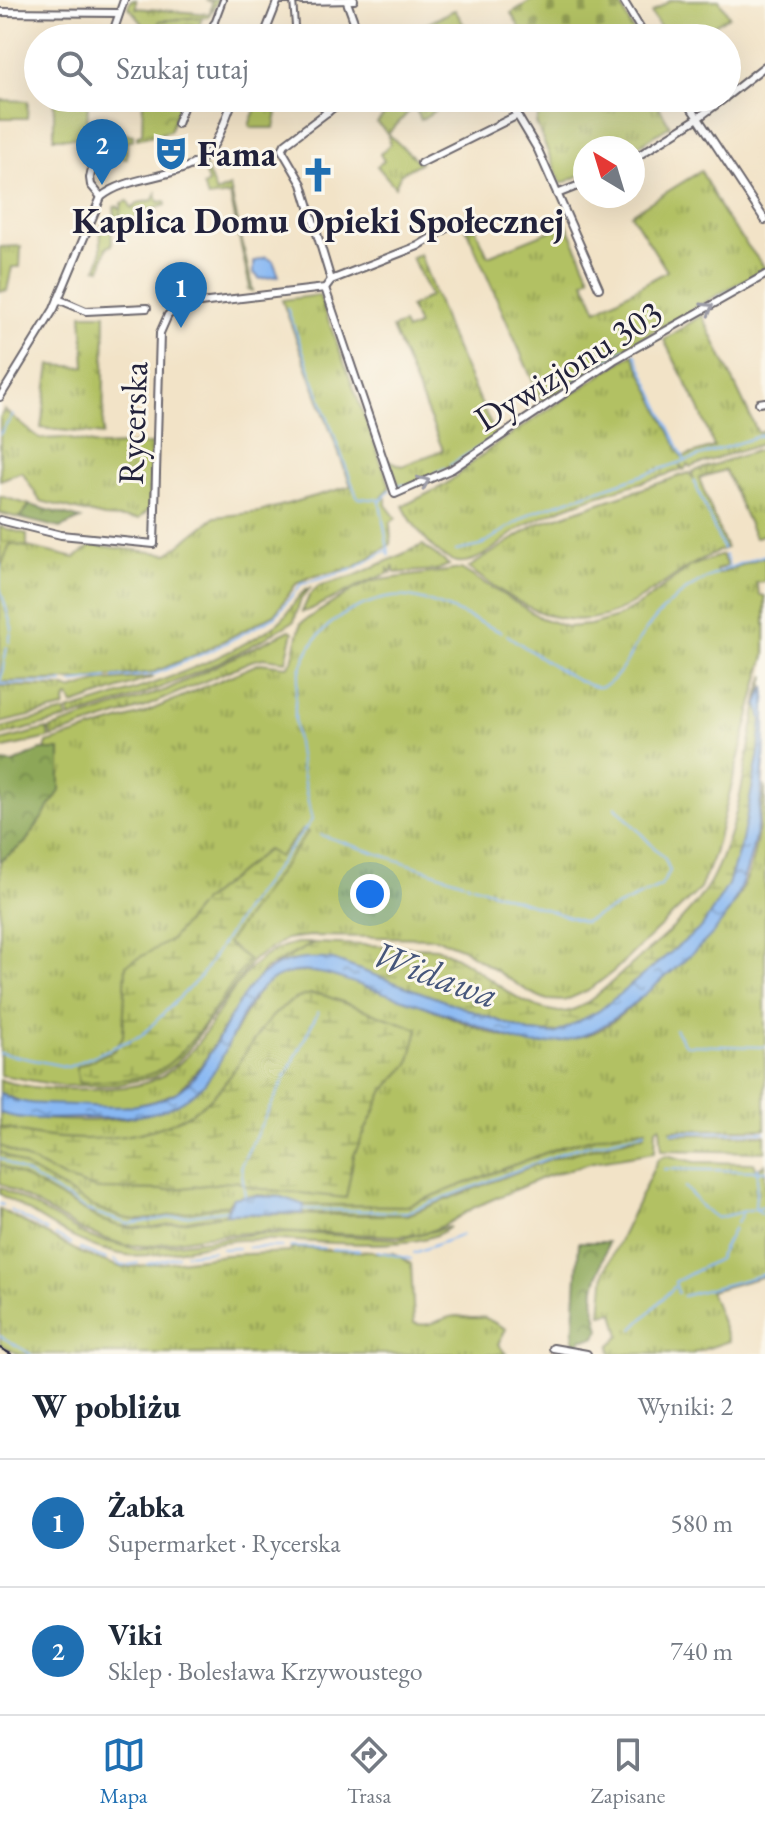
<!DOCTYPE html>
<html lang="pl">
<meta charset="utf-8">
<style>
:root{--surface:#fff;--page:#f2f2f3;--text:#1f2937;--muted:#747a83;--line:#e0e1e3;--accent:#1f6fb2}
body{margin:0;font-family:"EB Garamond",serif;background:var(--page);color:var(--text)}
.compass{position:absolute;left:573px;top:136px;width:72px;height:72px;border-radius:50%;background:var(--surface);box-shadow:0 8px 32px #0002;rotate:322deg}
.you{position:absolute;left:370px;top:894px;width:28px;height:28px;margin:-20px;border:6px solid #fff;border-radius:50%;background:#1a73e8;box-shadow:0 0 0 12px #1a73e833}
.badge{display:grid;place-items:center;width:52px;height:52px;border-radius:50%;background:var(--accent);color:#fff;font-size:26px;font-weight:700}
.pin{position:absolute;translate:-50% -66px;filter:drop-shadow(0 2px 4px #0008)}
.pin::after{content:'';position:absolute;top:42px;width:28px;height:24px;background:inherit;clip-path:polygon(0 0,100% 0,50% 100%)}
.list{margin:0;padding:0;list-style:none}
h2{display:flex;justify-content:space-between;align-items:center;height:104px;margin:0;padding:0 32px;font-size:34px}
h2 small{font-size:26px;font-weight:400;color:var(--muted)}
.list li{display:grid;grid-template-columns:52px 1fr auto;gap:24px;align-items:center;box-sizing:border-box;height:128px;padding:0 32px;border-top:2px solid var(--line)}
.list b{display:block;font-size:30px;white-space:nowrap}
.list p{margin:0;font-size:26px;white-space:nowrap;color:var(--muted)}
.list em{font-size:26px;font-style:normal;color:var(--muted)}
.icon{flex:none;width:44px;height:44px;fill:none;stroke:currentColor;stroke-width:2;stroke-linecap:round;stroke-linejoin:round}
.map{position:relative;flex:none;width:765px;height:1354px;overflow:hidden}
.search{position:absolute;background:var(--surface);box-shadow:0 8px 32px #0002;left:24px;right:24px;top:24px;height:88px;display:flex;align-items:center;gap:20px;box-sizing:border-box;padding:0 28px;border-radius:44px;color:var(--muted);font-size:30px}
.sheet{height:360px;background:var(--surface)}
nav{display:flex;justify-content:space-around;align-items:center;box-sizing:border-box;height:112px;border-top:2px solid var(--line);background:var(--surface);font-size:22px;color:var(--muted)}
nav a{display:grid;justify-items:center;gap:4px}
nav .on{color:var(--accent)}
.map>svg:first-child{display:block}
</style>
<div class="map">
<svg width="765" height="1354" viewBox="0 0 765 1354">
<defs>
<pattern id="grass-tufts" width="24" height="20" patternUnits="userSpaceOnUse" patternTransform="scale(2)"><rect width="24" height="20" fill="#b2c163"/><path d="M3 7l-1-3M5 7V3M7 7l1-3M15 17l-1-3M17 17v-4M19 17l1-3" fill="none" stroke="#909c53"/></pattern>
<pattern id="forest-crowns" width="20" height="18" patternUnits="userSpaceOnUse" patternTransform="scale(2)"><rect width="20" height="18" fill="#8da759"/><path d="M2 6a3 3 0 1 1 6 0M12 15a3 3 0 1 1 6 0" fill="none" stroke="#73884b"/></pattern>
<pattern id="wetland-marsh" width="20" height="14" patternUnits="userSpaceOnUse" patternTransform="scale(2)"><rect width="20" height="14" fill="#b2c163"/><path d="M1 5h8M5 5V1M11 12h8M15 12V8" fill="none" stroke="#909c53"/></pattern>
<pattern id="cemetery-stones" width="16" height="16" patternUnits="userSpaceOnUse" patternTransform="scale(2)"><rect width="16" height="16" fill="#b2c163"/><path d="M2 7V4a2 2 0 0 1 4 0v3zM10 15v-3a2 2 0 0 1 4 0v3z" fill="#909c53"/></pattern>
<pattern id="park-crowns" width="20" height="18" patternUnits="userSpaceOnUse" patternTransform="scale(2)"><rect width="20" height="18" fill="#b2c163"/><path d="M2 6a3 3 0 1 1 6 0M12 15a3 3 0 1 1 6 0" fill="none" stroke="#909c53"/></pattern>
<pattern id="water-ripples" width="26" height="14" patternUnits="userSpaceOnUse" patternTransform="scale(2)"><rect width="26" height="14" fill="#88b8f3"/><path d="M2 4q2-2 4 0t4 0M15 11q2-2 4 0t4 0" fill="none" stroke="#6f95c6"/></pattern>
</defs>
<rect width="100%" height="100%" fill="#fbf7ec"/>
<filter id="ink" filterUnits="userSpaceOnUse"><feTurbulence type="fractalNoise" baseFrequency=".0125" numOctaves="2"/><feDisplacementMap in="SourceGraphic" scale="16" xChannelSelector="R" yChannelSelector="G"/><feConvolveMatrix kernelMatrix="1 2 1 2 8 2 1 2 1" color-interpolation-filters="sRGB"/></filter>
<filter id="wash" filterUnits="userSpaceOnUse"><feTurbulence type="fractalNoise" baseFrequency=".006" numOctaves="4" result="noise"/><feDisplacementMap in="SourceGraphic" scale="32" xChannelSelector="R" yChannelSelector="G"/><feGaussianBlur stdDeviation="1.8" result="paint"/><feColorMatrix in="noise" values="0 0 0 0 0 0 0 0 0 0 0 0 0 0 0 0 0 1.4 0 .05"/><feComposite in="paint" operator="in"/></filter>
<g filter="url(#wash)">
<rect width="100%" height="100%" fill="#f2e3c7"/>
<g fill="url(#grass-tufts)" stroke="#6a724f" stroke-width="2">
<path d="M131,0H136V8L210,14L212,2L206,0H218L208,17L160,21L157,30H148L128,6Z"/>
<path d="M455,10L472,38H400L452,11Z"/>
<path d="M260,98L279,102L274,128H252L249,125Z"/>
<path d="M390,98H408L415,106L427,98H453L421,120L414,106L388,134L420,163L401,173L395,187L377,166L384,161L380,154L390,144L388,134L377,123L393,104Z"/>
<path d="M557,98H654L670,126L633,149L585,148V173L561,184L536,123L541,108Z"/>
<path d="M105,134L106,139H124L125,134L133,135V140L127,141V159L117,157L105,165Z"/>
<path d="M203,167H206L216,193L230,187L253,291L248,289L250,288L230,195L208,198L203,186L208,183Z"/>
<path d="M701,171L723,214L765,268L631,344L542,402L466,228L475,227L488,256L567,224L590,277L584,281L597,310L667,271L631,214Z"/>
<path d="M156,193L158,202L165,201L166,205L147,211L148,216L145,211L138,212L139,219L122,218L119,212L121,218L111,220L112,245L107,247L101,269L96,268C107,253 95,235 105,220L115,216L114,207L117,206L121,210L122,203L128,201L132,209L138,203L153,200Z"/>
<path d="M21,246L20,267H12L7,291H0V247Z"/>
<path d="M420,254L450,336L497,438L454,465L400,488L389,460L402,466L443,450L392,328L403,324L406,331L418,326L410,307L430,296L412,258Z"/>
<path d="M319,295L390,486L382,497L386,498V505L396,518L390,523L391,544L353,568L310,577L296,584L275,614L200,653L154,672L85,680L0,682V569L10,543L75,558L92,545L168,554L215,517L259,512L351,486L282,300Z"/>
<path d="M82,314H105L103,435L41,428L50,365L85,367Z"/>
<path d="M702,315L758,433L765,431V443L690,467L688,464L684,470L680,465L681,470C630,487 570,500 523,527C505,537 481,565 458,562C436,559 412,524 403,506L445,485L492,447L633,354L682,457L714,447L699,408L664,340Z"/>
<path d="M4,410L40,439L65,438L102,446L152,444L149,509L139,519L104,517L40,501L22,472L0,480V418Z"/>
<path d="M765,448V534L755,538L725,470L699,478L726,548C689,562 664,586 630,605C568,641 519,605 468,568L537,524L689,473L693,478L692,472Z"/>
<path d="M0,496L30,505L19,518L0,513Z"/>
<path d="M423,545L449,565L437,570L395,573L393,567L391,573L388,569V574C367,578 308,614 302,612L310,594L319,586L354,576Z"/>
<path d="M722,555L727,566L716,570L718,574L765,556V582L756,583L760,595L765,596V655L714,854L700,889L614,971L589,990L564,1001L547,1000L529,992L461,948L435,938L310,936L286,939L253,960L188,1050L174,1065L154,1077L117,1085L63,1086L0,1075V861L25,843L60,750H45L47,743L142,714L260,663L287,666L292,661L301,623L353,590L373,581L461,569L541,618L567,627L590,625L617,617L644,602L691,566Z"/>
<path d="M311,587L301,599L294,621C225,664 149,696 70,718L68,711C133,692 223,662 278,623C292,612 294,595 311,587Z"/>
<path d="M290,630L293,632L286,661L263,658L251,661L145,707L52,737L49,729L166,690Z"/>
<path d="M154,677L73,705L69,697L66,698L64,708L0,723V686L63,687L70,690L101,681Z"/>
<path d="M65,712L67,719L0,736V728Z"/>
<path d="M47,729L49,738L0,749V741Z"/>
<path d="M765,786V1129L671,1130L673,1134L765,1135V1152L662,1150L660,1126L656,1128L655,1152L593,1162L544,1177L475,1207L445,1225L426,1233L398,1236L272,1231L206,1236L148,1246L124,1245L83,1231L0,1183V1164L101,1220L128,1228H149L226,1214L407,1215L550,1159L644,1135L645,1130L603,1135L561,1147L407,1206L304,1205L281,1197L258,1195L233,1198L227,1205C199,1210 169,1219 140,1220C100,1222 36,1173 0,1152V1113C53,1123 155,1130 197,1090C219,1069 242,1013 263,985C317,939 454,1028 515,1040C534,1043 568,1039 587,1035C609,1030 633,1003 651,989C689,957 730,924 748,875C758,848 759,815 765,786Z"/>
<path d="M297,943H314L265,969L229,1018L204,1062L179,1091L155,1101L125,1108L27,1104L0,1093V1080C30,1089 59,1090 90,1089C115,1088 140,1088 162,1076C219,1044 228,955 297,943Z"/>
<path d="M666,1155L695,1162L754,1163L757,1170L765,1164V1276L710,1291L729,1341L691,1354H611L610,1345L620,1336L614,1312L601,1314L605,1271L658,1159Z"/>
<path d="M0,1187L89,1237L137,1249L254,1234L302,1233L399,1239L450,1227C414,1258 292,1236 240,1240C204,1242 161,1259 126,1255C80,1249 39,1216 0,1194Z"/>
<path d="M0,1209L81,1253L123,1268L226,1255L290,1252L291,1248L394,1253L411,1264L414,1323C431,1329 442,1316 458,1316C468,1317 474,1320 484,1317L506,1329L498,1344L506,1354H18L0,1344Z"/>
</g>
<g fill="url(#forest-crowns)" stroke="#58644a" stroke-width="2">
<path d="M30,505L81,519L60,528L19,518Z"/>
<path d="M41,750H60V791L25,843L0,861V762L13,763Z"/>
<path d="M579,1242H608L595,1287L594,1305L600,1330L594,1338L582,1339L578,1344L573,1340Z"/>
</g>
<g fill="url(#wetland-marsh)" stroke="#6a724f" stroke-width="2">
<path d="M0,527L27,534V547L10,544L0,569Z"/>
<path d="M765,675L758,704L762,720L759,753L742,841L728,885L702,927L599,1011L555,1034L529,1032L333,960L273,966L314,943L436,948C480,963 511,1007 559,1012C580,1014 606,987 620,975C651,947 689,919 710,882C740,827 747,754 759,693Z"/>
<path d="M302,830L308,832L227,943L249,960C225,990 188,1060 153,1073C129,1082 104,1080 79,1083L76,1067L115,1050L123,1036L126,965L171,940L203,901L267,850L279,857Z"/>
<path d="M311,994L323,995L418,1029L409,1064L384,1090L354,1155L346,1198L252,1188L236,1181L168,1190L97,1189L66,1179L0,1146V1127C66,1146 158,1146 211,1098C245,1067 262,1003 311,994Z"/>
<path d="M646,1129L644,1135L550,1159L407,1215L303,1213L304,1205L407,1206L561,1147L603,1135Z"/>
<path d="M0,1152L94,1207L123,1218L140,1221L227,1205L226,1214L149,1228L119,1226L101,1220L0,1164Z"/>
</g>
<path fill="url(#cemetery-stones)" stroke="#6a724f" stroke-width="2" d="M532,0H618L637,38H526L511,13Z"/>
<g fill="url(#park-crowns)" stroke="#6a724f" stroke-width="2">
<path d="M202,17L198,31L156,29L160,21Z"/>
<path d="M143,98L180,103L170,131L137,139V135L142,134Z"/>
</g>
<g fill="#b2c163" stroke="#6a724f" stroke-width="2">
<path d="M671,0H719L729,16L693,38H667L651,13Z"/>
<path d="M54,98H88L87,138H54Z"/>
<path d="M0,100L28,101L27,118H0Z"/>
</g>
<g fill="url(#water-ripples)" stroke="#556d97" stroke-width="2">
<path d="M266,257L273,261L279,276L260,279L254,273V262Z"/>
<path d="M765,686C765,764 765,872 714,932C695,953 671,972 650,990C606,1026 590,1041 531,1045C508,1039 485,1028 463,1020C429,1007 394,996 360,985C339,978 317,969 295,972C236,981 237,1055 199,1089C167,1118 124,1119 84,1118C57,1118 26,1122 0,1113V1093C24,1108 50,1103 77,1105C111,1108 148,1110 179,1091C192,1083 202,1066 210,1053C244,996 255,950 333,960L529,1032L555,1034L599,1011L702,927L728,885L742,841L759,753L762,720L758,704Z"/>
<path d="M245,1196L281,1197L304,1205L303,1213L226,1214L233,1198Z"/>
</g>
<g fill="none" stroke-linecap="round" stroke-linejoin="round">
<g stroke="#88b8f3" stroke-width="2">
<path d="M718,298L765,271"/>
<path d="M287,308L356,494L359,498L381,500"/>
<path d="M635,353L685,461"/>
<path d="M566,389L625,349"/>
<path d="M0,434L13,415"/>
<path d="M450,465L492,439"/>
<path d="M435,473L445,468"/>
<path d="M694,481L723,549"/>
<path d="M396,485H407"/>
<path d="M456,551L480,546L533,512L765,434"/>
<path d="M389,555L380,502L390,490"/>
<path d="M725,555L729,565"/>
<path d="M0,563V588L12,628L9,642"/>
<path d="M507,635C525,647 578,685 597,687C611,688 623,668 628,659C660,598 701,575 765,555"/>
<path d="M114,678L155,674L212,650L276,616L301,584L352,570L389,549"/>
<path d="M0,683L7,647"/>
<path d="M71,683L107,678"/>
<path d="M0,684L63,683"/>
<path d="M321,835L584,922L661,886L670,871L665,859L615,806"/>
<path d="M675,1029L685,1045L765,1047"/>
<path d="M0,1053L68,1067L142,1035L201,976L246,907L312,820C297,749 269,653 350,611C368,602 389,594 409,597C440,602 472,619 501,632"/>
<path d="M672,1132H765"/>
<path d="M0,1158L87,1210L128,1224L226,1210"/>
<path d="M664,1169L765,1171"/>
<path d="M685,1187L704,1209L717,1218L765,1206"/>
<path d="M245,1196L241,1165L318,1012"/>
<path d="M0,1204L3,1205"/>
<path d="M755,1208L758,1168"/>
<path d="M304,1209L407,1212L572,1149L645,1132"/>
<path d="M756,1209L765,1216"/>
<path d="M10,1210L47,1231"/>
<path d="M737,1223L742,1213"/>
<path d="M55,1235L71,1244"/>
<path d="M247,1247H282"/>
<path d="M290,1247L324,1248"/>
<path d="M80,1249L106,1259"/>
<path d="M222,1249L238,1248"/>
<path d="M332,1249L359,1250"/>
<path d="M377,1251L411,1259"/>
<path d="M414,1253L462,1235"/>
<path d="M186,1254L213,1251"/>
<path d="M114,1260L122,1266L138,1263"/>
<path d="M147,1264L178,1256"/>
<path d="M678,1293L675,1282L718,1259L734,1228"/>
<path d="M683,1296L765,1274"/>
<path d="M633,1329L674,1287"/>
<path d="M0,1336L31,1354"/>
</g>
</g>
</g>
<g filter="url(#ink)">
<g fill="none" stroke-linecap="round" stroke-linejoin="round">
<g stroke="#6b666c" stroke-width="8">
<g id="pedestrian">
<path d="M278,1H302"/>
<path d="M293,1L296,38"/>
<path d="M214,24L223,0"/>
</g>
</g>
<g stroke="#6b666c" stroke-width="10">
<g id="minor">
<path d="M623,0L646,38"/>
<path d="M302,1L354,0"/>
<path d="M347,2L360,38"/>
<path d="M0,12L119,13"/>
<path d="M111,38L124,0"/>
<path d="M209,38L214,24"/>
<path d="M263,38L278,0"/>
<path d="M727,96L765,66"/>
<path d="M171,98L185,102L187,98"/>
<path d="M315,98L328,112"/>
<path d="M507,98L538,150L599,288"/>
<path d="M684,98L698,118L725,98"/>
<path d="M177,124L185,102"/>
<path d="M100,131L90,178L91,185L101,197"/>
<path d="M633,159L698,118L765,220"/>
<path d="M421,163L518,115"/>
<path d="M557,194L585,183"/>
<path d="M331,280L302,184L282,150L285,144L346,98"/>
<path d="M325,288L395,494L452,469L614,360L765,275"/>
<path d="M58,299L86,311L147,308"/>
<path d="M0,397L54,309L101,197C129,174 182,179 206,155C220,141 226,116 234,98"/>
<path d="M759,403L765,402"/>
<path d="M0,520L61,535L154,544L160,333L168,315L183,305L325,288L331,280L418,246L454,224"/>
<path d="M553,1348L587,1354"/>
</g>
</g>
<use href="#pedestrian" stroke="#fff" stroke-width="4"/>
<use href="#minor" stroke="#fff" stroke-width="6"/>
<path stroke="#22223b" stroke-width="2" d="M0,1348L11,1354"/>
</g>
<defs><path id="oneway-chevron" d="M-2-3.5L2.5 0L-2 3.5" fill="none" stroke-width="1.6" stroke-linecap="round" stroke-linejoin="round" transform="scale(2)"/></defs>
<g stroke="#9c9ca7">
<use href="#oneway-chevron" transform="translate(708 308) rotate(-32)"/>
<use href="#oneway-chevron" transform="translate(424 482) rotate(-24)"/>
</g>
</g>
<defs>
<g id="theatre-bare" transform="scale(2.76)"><path d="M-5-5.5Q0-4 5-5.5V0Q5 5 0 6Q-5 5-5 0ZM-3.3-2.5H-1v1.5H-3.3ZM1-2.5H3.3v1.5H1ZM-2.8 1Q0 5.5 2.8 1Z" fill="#1f6fb2" stroke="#fbf7ec" stroke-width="2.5" paint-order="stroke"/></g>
<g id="church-bare" transform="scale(2.76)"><path d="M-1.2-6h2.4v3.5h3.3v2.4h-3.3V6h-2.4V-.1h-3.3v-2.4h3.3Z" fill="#1f6fb2" stroke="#fbf7ec" stroke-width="2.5" paint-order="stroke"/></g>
</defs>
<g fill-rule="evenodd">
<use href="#theatre-bare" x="171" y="153"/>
<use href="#church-bare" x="318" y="175"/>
</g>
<g text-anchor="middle" stroke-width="6" stroke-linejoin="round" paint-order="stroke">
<g font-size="36" font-weight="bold" fill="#22223b" stroke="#fbf7ec" text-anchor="start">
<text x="197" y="166">Fama</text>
<text x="318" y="233" text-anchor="middle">Kaplica Domu Opieki Społecznej</text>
</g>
<g font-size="36" fill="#22223b" stroke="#fbf7ec">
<text transform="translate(568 365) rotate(-32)" y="13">Dywizjonu 303</text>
<text transform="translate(132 423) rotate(-88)" y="13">Rycerska</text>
</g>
<g font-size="38" font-style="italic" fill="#46567b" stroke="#fbf7ec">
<text transform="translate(435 974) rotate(20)" y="13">Widawa</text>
</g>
</g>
</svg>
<svg class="compass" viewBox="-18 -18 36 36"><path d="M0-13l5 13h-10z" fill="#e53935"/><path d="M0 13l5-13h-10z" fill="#747a83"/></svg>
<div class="you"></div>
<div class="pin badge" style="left:181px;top:328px">1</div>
<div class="pin badge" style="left:102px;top:185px">2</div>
<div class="search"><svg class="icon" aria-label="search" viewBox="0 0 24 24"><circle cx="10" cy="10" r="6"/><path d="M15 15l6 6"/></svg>Szukaj tutaj</div>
</div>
<section class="sheet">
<h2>W pobliżu<small>Wyniki: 2</small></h2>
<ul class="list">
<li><span class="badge">1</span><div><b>Żabka</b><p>Supermarket · Rycerska</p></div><em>580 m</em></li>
<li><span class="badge">2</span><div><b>Viki</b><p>Sklep · Bolesława Krzywoustego</p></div><em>740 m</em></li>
</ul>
</section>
<nav>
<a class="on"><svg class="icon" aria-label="map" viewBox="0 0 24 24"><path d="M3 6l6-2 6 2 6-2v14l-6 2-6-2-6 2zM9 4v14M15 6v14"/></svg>Mapa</a>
<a><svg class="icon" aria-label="directions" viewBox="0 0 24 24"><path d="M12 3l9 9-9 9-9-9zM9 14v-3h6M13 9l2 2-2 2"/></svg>Trasa</a>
<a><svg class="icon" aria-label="saved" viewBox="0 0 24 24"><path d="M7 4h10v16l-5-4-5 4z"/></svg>Zapisane</a>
</nav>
